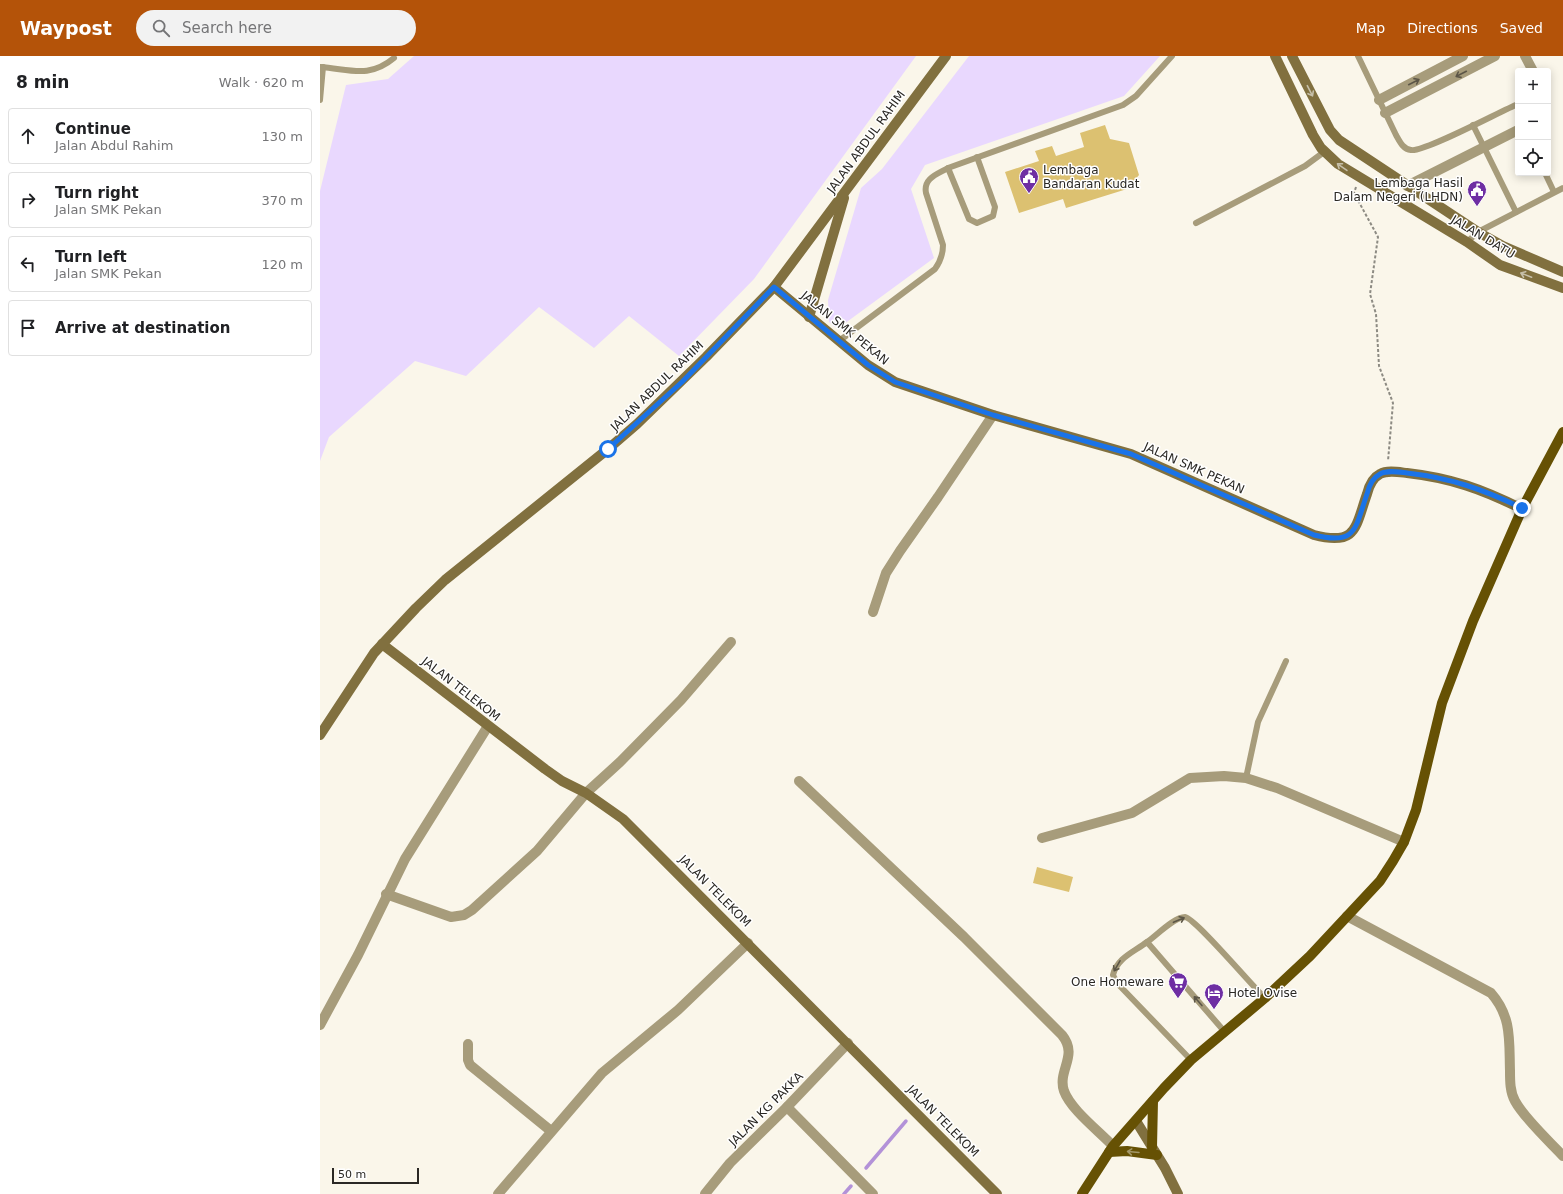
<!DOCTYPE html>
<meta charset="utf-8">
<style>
:root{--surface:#fff;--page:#f2f2f2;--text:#202124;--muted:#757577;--line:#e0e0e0;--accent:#b45309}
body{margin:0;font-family:"DejaVu Sans",sans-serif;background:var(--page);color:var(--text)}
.controls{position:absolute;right:12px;top:12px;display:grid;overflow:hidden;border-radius:4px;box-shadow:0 2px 10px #0003}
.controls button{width:36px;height:36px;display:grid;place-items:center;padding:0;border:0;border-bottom:1px solid var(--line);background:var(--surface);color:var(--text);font:20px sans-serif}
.scale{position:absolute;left:12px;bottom:10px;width:87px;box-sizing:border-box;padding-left:4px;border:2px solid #2a2824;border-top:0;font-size:11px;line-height:14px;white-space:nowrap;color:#2a2824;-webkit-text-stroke:3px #fff;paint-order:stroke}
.stop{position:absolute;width:12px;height:12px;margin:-9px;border:3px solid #1a73e8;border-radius:50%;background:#fff}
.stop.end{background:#1a73e8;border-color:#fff;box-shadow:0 1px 4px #0008}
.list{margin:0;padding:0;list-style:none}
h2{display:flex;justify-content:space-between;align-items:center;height:52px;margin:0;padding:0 16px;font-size:17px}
h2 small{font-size:13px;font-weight:400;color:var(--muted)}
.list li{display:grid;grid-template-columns:26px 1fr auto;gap:12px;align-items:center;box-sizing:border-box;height:56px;margin:0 8px 8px;padding:0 8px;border:1px solid var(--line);border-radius:4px}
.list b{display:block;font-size:15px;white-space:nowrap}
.list p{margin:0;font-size:13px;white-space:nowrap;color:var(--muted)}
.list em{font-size:13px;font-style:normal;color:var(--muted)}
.icon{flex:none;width:22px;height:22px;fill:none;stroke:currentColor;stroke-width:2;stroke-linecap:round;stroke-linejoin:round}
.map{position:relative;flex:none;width:1243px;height:1138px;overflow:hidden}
header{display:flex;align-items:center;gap:24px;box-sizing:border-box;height:56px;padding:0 20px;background:var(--accent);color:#fff}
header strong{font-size:19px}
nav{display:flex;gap:22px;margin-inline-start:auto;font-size:14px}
.search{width:280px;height:36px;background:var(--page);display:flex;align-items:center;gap:10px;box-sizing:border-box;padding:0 14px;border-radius:22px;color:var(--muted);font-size:15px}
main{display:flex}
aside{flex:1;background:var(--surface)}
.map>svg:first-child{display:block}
</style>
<header>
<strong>Waypost</strong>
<div class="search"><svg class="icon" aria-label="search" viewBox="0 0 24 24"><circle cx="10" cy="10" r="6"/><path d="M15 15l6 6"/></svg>Search here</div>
<nav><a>Map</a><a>Directions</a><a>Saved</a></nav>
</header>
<main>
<aside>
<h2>8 min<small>Walk · 620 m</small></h2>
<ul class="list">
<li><svg class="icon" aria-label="ahead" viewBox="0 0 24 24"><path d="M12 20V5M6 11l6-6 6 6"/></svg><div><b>Continue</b><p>Jalan Abdul Rahim</p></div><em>130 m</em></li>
<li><svg class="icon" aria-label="right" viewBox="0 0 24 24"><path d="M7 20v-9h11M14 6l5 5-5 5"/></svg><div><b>Turn right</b><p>Jalan SMK Pekan</p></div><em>370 m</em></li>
<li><svg class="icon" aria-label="left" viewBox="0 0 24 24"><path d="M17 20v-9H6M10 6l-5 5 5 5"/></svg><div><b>Turn left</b><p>Jalan SMK Pekan</p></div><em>120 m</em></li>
<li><svg class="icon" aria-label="arrive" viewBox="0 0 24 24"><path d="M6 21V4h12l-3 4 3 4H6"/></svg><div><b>Arrive at destination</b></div></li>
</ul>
</aside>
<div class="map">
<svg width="1243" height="1138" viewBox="0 0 1243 1138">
<rect width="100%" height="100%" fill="#faf6ea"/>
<g fill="#e9d8fe">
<path d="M94,0H596L434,223L359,300L309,260L274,292L219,251L146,320L95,305L9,381L0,405V135L26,29L68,23Z"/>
<path d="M649,0H840L804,40L605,109L591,133L614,202L524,268L515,271L509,266L508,244L541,132L562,113Z"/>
</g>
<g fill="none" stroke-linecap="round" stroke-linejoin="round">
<g stroke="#b392d8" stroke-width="3.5">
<path d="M546,1112L586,1065"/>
<path d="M524,1138L531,1130"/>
</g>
</g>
<g fill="#dcc171">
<path d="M785,69L790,83L809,87L819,119L807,133L746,152L743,143L699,157L685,116L719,105L715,95L732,90L736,100L764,91L760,77Z"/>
<path d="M717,811L753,821L749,836L713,827Z"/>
</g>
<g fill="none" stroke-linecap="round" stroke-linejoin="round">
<path stroke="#8d8b83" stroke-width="2" stroke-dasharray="3 2" stroke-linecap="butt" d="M1036,131L1034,137L1058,181L1050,238L1056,258L1059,310L1073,347L1068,405"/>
<g stroke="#a79c7b" stroke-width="6">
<path d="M1038,0L1076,79C1080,86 1083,93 1091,94C1103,97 1181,55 1198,48"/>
<path d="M0,11C30,13 49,23 74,2"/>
<path d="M0,44L3,11"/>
<path d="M1153,69L1196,156"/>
<path d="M628,112L649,163L657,167L673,160L675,151L657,101"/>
<path d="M1225,117L1234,136"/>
<path d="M876,167L985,110L1004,96"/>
<path d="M1147,186L1158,176L1243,132"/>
<path d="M519,285L615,213C620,206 623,199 623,189L606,137C603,122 618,118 628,112L803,49L816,40L852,0"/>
<path d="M926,722L938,666L966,605"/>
<path d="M827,886L904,975"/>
<path d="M871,1004L797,927L793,919C797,902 814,896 827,886C836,880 854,861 865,861C875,862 933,931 945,942"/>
</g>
<g stroke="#a79c7b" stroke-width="10">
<path d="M1205,0L1213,15"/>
<path d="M1059,44L1143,0"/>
<path d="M1065,57L1175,0"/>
<path d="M1087,130L1198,74"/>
<path d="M553,556L566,517L580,495L618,441L673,359"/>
<path d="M479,725L644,881L742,979C759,1000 737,1014 744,1035C751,1054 779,1075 793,1090"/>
<path d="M722,782L812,757L870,722L904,720L926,722L957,732L1084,786"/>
<path d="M66,838L131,861L144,859L152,854L217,795L266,737L300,706L361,644L411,586"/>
<path d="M1027,860L1171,937C1192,961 1189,984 1190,1015C1190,1025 1190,1036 1195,1045C1204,1062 1229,1085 1243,1100"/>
<path d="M0,969L38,899L85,803L168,670"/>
<path d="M148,988V1004L150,1009L231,1075"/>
<path d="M467,1051L553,1138"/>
<path d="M178,1138L282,1017L358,954L428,887"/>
<path d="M385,1138L410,1107L467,1051L528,987"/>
</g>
<g stroke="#81703f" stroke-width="10">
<path d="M955,0L993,79L1001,92L1018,108L1147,186L1180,209L1243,232"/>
<path d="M972,0L1010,74L1019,84L1158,176L1183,190L1243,216"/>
<path d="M454,231L548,309L575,326L673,359L811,398L994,479C1037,490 1035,472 1047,438C1049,430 1052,422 1060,418C1067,414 1078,416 1087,417C1131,422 1162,433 1202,453"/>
<path d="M489,261L524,142"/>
<path d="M62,588L225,713L242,725L266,737L303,763L677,1138"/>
<path d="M0,679L54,597L96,552L125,524L288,393L317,368L386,301L454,231L626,0"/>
<path d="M816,1065L845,1112L858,1138"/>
</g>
<g stroke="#665104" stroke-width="10">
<path d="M832,1091L833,1045"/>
<path d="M789,1096L807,1095L837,1099"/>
<path d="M762,1138L793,1090L844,1032L871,1004L945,942L990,900L1060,825L1073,805L1084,786L1096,754L1122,647L1153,565L1202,453L1243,376"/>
</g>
</g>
<defs><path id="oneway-shaft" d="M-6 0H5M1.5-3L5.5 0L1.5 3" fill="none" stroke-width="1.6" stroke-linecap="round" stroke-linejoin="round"/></defs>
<g stroke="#5c5647">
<use href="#oneway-shaft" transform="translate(1141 18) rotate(153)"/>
<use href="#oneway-shaft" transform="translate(1094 26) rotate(-27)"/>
<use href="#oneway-shaft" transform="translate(859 864) rotate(-23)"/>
<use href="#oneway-shaft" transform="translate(797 910) rotate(120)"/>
<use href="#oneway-shaft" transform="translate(878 945) rotate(-131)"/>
</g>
<g stroke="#c6bfa9">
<use href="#oneway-shaft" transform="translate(990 35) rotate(63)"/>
<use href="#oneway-shaft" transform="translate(1022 111) rotate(-145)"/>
<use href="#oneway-shaft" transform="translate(1206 219) rotate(-159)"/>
</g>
<use stroke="#a39768" href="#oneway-shaft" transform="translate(813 1096) rotate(-175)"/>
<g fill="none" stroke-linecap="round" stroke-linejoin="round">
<path stroke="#1a73e8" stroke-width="5" d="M288,393L362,326L454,231L548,309L575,326L673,359L811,398L994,479C1037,490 1035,472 1047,438C1049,430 1052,422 1060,418C1067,414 1078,416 1087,417C1131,422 1162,433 1202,452"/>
</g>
<defs>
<g id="civic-pin" transform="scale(1)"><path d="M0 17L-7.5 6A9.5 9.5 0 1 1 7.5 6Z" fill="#6e2ea3" stroke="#fff"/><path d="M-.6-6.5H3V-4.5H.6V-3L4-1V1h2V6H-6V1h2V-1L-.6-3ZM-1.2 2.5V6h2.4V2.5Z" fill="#fff"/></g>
<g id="supermarket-pin" transform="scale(1)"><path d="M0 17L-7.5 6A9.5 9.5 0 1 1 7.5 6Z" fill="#6e2ea3" stroke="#fff"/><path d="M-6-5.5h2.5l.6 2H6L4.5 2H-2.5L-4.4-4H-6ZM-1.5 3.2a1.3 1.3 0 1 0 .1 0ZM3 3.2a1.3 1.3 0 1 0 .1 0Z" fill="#fff"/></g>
<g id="hotel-pin" transform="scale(1)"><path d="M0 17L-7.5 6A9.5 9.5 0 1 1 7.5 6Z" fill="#6e2ea3" stroke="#fff"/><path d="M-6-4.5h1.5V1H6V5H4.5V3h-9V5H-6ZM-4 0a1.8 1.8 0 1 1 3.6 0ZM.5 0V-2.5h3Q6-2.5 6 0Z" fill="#fff"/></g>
</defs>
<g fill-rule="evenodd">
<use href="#civic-pin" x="709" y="121"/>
<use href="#civic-pin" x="1157" y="134"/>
<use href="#supermarket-pin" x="858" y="926"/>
<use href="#hotel-pin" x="894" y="937"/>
</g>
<g text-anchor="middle" stroke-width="3" stroke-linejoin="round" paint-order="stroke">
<g font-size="12" fill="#2a2824" stroke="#fff">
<text transform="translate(546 86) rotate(-54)" y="4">JALAN ABDUL RAHIM</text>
<text transform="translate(1163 181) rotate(31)" y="4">JALAN DATU</text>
<text transform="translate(525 272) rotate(39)" y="4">JALAN SMK PEKAN</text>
<text transform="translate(337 330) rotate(-44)" y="4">JALAN ABDUL RAHIM</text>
<text transform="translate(874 412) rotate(24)" y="4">JALAN SMK PEKAN</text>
<text transform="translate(141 633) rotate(38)" y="4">JALAN TELEKOM</text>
<text transform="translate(395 835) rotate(45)" y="4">JALAN TELEKOM</text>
<text transform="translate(446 1053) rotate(-45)" y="4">JALAN KG PAKKA</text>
<text transform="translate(623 1065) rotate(45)" y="4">JALAN TELEKOM</text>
</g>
<g font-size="12" fill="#2a2824" stroke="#fff" text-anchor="start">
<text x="723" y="118">Lembaga<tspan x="723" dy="14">Bandaran Kudat</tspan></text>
<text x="1143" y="131" text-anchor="end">Lembaga Hasil<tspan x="1143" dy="14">Dalam Negeri (LHDN)</tspan></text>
<text x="844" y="930" text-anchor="end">One Homeware</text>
<text x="908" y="941">Hotel Ovise</text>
</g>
</g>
</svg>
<div class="controls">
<button>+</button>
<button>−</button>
<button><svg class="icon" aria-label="locate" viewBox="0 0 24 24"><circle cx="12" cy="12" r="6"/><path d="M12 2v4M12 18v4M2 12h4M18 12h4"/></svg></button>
</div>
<div class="scale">50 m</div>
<div class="stop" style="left:288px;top:393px"></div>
<div class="stop end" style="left:1202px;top:452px"></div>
</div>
</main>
